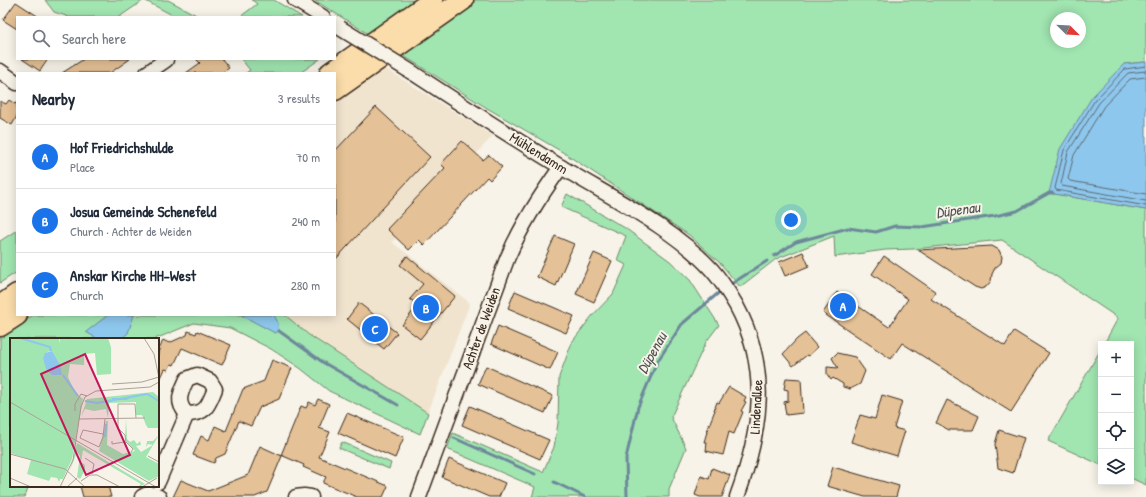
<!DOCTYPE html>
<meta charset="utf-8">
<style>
:root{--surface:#fff;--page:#f2f2f3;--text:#1f2937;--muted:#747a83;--line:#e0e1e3;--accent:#1a73e8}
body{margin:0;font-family:"Patrick Hand",sans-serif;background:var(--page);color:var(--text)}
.controls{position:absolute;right:12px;bottom:12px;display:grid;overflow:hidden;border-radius:0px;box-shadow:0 2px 10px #0003}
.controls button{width:36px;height:36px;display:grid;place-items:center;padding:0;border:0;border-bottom:1px solid var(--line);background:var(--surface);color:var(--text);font:20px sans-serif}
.compass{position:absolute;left:1050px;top:12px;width:36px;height:36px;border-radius:50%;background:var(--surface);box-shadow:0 2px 10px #0003;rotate:114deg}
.you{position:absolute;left:791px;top:220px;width:14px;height:14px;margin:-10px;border:3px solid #fff;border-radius:50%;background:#1a73e8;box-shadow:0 0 0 6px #1a73e833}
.badge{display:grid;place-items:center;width:26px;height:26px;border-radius:50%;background:var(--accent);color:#fff;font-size:13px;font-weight:700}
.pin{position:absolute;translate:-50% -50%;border:2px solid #fff;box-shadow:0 1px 4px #0006}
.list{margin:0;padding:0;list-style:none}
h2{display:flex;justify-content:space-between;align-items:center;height:52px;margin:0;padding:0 16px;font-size:17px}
h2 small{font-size:13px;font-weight:400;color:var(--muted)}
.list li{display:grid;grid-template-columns:26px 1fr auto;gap:12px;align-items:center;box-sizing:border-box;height:64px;padding:0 16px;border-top:1px solid var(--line)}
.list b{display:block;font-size:15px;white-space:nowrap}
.list p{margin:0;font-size:13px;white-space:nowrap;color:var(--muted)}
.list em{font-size:13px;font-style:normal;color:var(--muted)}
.icon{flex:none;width:22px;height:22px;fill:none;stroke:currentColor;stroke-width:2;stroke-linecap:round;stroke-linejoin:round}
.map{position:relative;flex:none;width:1146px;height:497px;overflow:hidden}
.search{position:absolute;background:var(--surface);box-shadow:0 2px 10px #0003;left:16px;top:16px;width:320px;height:44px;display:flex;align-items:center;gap:10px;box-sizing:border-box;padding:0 14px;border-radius:0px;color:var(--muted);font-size:15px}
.panel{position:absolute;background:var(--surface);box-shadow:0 2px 10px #0003;left:16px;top:72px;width:320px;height:244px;border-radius:0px}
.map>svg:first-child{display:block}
</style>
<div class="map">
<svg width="1146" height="497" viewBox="0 0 1146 497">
<rect width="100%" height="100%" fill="#f7f3e8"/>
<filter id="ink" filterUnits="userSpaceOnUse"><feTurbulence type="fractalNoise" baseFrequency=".025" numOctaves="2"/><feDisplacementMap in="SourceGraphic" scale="8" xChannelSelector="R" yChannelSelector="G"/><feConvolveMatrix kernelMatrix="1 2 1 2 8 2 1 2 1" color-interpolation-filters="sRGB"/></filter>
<g filter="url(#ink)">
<path fill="#f1e4cf" d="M383,67L493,136L392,242L470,303L428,413L309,335L285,315H335V102Z"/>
<g fill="#a1e5b1" stroke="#6e8868" fill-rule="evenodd">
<path d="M45,0H168L200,17H176L144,0L119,17H69L54,12Z"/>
<path d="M252,0H274L302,17H240L257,4Z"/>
<path d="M314,0H1146V62L1124,64L1049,193L1146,210V485L1131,478V344H1104L1118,318L1002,240L913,249L885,250L835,257L834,236L776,259L740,287L721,264L689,235L564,153L487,108ZM1056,18H1080V42H1056Z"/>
<path d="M241,59H320L300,73H246L250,70Z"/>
<path d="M567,194L625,228L670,261L690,280L719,325L706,342L671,417L686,448L669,489V497H532L535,487L447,449L453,433L543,472L554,447L558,423L559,377L572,342L592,316L613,294L626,265L617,260L626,236L561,207Z"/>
<path d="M17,230V272L0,283V241Z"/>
<path d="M33,315H285L309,335L428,413L420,434L329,391L300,368L271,349L230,328L194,323L155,339H11V486H29L25,497H0V338Z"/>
<path d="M1101,349V465L1048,441Z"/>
<path d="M342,442L391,463L389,469L339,448Z"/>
</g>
<g fill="#8ec7ed" stroke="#6d889a">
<path d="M1146,62V210L1049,193L1060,149L1092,97L1124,64Z"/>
<path d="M108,315H134L128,333L121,339H98L86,332Z"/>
<path d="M241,315H274L278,323L279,331L275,333Z"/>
</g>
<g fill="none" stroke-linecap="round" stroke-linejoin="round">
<g stroke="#5c6971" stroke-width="1">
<path d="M1146,66L1125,69L1095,100L1064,150L1055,188L1056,190L1146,206"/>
<path d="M1146,71L1128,73L1099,103L1068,152L1061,184L1062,186L1146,201"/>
<path d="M1146,77L1130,79L1104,106L1074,155L1068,179L1070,181L1146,194"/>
</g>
<g stroke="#6d889a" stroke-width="3">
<path d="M774,256L796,242L848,228L876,232L895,226L922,227L995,216L1017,211L1049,193H1053"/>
<path d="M728,286L767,261"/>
<path d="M279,331L324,363L398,405"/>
<path d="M454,438L535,474"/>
<path d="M554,482L585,497"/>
<path d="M627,497L626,458L638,407L657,362L682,324L722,290"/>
</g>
</g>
<g fill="#e4c196" stroke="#3b2a1e">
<path d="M16,2L39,17H17V29L3,20Z"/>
<path d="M22,59H48L40,71Z"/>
<path d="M84,59H130L110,73H62Z"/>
<path d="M196,59H222L229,68L222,73H186L200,63Z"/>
<path d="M9,100L15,104L17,102V116L12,125L0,118V101L6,104Z"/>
<path d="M376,107L430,157L335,260V151Z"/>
<path d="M462,141L483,160L489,155L502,167L490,180L487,177L424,245L419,240L409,250L387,229L445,168L441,164Z"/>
<path d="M555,236L574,244L556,286L537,277Z"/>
<path d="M992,246L999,250L1002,257L1001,263L995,268L992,274L991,281L986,287L981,289L975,287L918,250Z"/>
<path d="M803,252L809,266L785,276L779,262Z"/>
<path d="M594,253L612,261L594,302L576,294Z"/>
<path d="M407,256L455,296L420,339L402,325L418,305L410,299L423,284L400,265Z"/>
<path d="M884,256L936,292L931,299L1005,346L1014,331L1049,353L1011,412L902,343L891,359L823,313L837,292L889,327L908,299L872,274Z"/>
<path d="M515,291L574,316L566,333L508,308Z"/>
<path d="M359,303L397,333L384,349L347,319Z"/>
<path d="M498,326L558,352L550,370L491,344Z"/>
<path d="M188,331L196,334L197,331L231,345L222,365L182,348L174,365L171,364L168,370L165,369L158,384V353L163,340L169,343L187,335Z"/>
<path d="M805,333L817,347L809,356L807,355L793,366L783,354L797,339Z"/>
<path d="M837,353L855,357L865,371L860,384L850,389L843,387V384L833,378L831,380L827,374V367L838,368L832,358Z"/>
<path d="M272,360L292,368L279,399L260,407L251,426L239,421L225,454L216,458L214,463L193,455L201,436L209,440L215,426L226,431L243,389L264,381Z"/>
<path d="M486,366L553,396L545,413L478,384Z"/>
<path d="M786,378L801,379L803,413L786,415L784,402L788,401V390L784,389Z"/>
<path d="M729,387L746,397L744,401L746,402L741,411L743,412L734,434L729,432L723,455L706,451L707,442H704L709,425L715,410H714L717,402L719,403Z"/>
<path d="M882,395L902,401L894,428L905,431L897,456L851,442L860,415L875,419Z"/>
<path d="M318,399L329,404L319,428L330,432L319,457L388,486L383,497H357L323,483L326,477L303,467L304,465L281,455L301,406L306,408L309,402L315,405Z"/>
<path d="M947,400L979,416L973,430H949L936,423Z"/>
<path d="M470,406L549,440L540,459L462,425Z"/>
<path d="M347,413L404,437L395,458L338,433Z"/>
<path d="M999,430L1024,438L1013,473L998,468L995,444Z"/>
<path d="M260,446L282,456L267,492L255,497H173L181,480L208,491L248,475Z"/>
<path d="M449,459L505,483L499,497H489L442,477Z"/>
<path d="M833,467L899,486L896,497H865L827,486Z"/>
<path d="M712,468L730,475L722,497H700L695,495L701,476L709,479Z"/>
<path d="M80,486H108L111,497H83Z"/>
</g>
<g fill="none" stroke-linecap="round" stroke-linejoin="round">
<g stroke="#3b2a1e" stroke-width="17">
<g id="minor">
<path d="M295,0L323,17"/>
<path d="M0,71L17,83"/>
<path d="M147,73L166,60"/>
<path d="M413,73C465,107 517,141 571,173C616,200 677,231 712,270C721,280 729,293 736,305C771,369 761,431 737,497"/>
<path d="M197,375L210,381L215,389C208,405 207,414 187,414C175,402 181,392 187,379Z"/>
<path d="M158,482L187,414"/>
<path d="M142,497C148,492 153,494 159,497"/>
<path d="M296,497L304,496L311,497"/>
<path d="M419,497L507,259C521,226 540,196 561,167"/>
</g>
</g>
<g stroke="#3b2a1e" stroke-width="23">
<g id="highway">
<path d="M330,73L433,0"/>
<path d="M335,90L463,0"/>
<path d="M0,306L17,294"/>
<path d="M0,326L17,315"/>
</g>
</g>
<use href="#minor" stroke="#f7f3e8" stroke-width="14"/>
<use href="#highway" stroke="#fbddab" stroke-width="20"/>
<g stroke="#3b2a1e" stroke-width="17" stroke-linecap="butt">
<path id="minor-bridge" d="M340,28L413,73"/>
</g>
<use href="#minor-bridge" stroke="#f7f3e8" stroke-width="14"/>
</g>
</g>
<g text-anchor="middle" stroke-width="4" stroke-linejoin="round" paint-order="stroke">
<g font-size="14" fill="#3b2a1e" stroke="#f7f3e8">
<text transform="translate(539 153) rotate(32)" y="5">Mühlendamm</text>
<text transform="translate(481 328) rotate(-70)" y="5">Achter de Weiden</text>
<text transform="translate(756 407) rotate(-87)" y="5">Lindenallee</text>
</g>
<g font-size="15" font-style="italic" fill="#505152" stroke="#f7f3e8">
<text transform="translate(958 210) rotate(-8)" y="5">Düpenau</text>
<text transform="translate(652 353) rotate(-61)" y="5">Düpenau</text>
</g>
</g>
<g transform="translate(10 338)">
<rect width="149" height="149" fill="#f7f3e8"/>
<path d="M0,0H49V6L50,0H98L101,9V36L87,37L85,15L74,16V27L60,26L58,39L65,54L73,61L62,121L53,141H50L49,144L47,140L41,139L39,143L17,136L21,122L0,115ZM42,13L48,38L33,20L37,14ZM143,54L149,59V90H138L136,87L132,77H126V64L99,65L98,80L96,71L84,73L75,71L71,79L77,61ZM116,81L117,101L120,104L124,102L127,106L130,103L131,107L126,108L131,114L143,107L138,106L136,109L137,103H143L149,97L136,119L149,126V138L139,143L89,113L96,83H98L97,107L113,116L125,113L115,102ZM67,105L135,146L128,149L131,146L73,112L71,124L75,127V132L70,141L67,139L70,118L67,114L60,132Z" fill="#a1e5b1" fill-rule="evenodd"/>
<path d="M42,13L50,27L52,37H42L36,31L33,20L35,15Z" fill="#8ec7ed"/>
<path fill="none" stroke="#8ec7ed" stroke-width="2" d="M10,0L40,9L41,13M53,37L68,58M102,61H116L120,59M75,63L87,65L137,56L149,63M95,99L96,86"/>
<path fill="none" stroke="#aca397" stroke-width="1" d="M134,0L144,16L149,40M102,46L132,44L149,39M0,64L146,149M65,73V66L71,56L77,58M69,81L135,80M93,96L73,92L70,100L89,109L93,99L95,81M102,103V106L114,104M116,104L123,111L121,114M116,105L115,97L108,90V66H125L126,80M0,116L55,131L75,149M138,118L149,124M75,120L84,126L82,136M0,140L21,149M71,143L80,137H87L110,149M50,149L63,122L71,69L75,59L86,53L140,49L149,44M57,149L67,140M132,149L147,140"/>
<path fill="#c2185b" fill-opacity="0.15" stroke="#c2185b" stroke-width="2" d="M75,16L120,117L76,137L31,36Z"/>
<rect width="149" height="149" fill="none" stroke="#3b2a1e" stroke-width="2"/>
</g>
</svg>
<div class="controls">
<button>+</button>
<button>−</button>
<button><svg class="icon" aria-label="locate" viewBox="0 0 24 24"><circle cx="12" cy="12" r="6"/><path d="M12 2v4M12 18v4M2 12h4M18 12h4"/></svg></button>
<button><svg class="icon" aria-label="layers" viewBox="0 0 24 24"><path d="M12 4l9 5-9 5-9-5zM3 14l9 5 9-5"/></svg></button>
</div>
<svg class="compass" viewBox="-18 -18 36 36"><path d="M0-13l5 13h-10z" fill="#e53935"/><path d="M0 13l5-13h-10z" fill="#747a83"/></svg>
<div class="you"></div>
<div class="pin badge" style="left:843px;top:306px">A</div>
<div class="pin badge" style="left:426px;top:308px">B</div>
<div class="pin badge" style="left:375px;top:329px">C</div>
<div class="search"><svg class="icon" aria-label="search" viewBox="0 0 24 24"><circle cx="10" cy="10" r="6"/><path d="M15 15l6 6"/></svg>Search here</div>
<section class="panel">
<h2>Nearby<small>3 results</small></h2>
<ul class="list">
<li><span class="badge">A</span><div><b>Hof Friedrichshulde</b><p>Place</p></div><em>70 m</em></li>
<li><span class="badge">B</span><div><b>Josua Gemeinde Schenefeld</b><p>Church · Achter de Weiden</p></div><em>240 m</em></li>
<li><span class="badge">C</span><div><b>Anskar Kirche HH-West</b><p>Church</p></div><em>280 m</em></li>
</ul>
</section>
</div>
